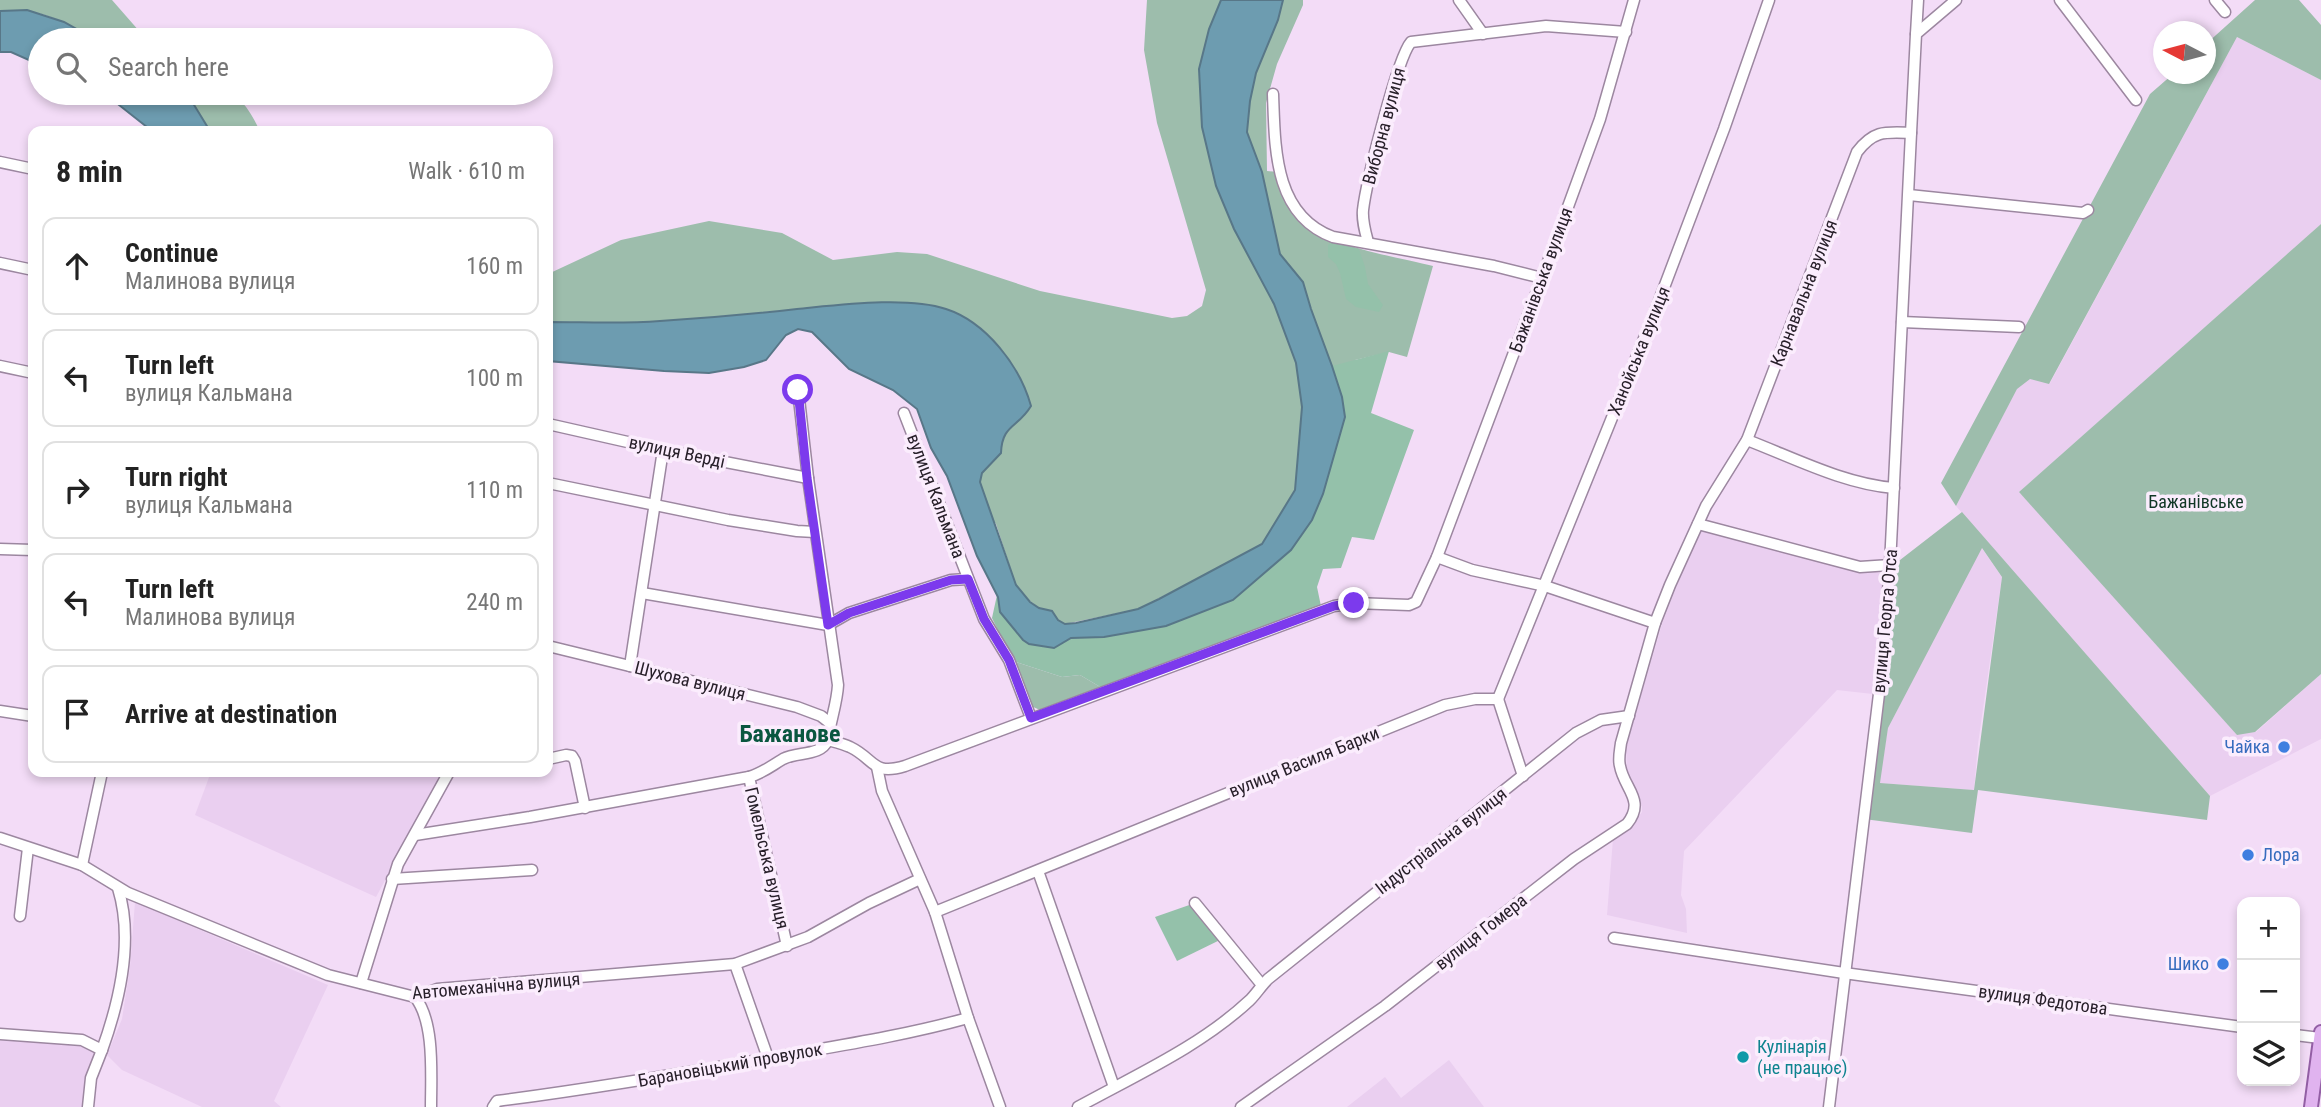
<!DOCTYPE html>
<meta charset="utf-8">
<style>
:root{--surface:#fff;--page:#f2f2f2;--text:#222;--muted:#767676;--line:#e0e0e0}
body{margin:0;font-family:"Roboto Condensed",sans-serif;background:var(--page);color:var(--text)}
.controls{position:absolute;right:21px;bottom:21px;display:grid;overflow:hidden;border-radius:14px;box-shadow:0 4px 10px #0003}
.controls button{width:63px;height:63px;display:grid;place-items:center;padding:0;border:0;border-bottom:2px solid var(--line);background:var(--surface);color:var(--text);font:35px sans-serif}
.compass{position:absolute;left:2153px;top:21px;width:63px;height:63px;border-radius:50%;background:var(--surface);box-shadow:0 4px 10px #0003;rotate:276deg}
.stop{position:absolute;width:21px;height:21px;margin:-16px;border:5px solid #7c3aed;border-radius:50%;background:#fff}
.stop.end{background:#7c3aed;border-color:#fff;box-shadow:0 2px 7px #0008}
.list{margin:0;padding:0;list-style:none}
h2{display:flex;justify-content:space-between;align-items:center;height:91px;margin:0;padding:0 28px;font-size:30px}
h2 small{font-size:23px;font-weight:400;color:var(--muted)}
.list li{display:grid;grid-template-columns:46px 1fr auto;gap:21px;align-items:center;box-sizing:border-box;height:98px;margin:0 14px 14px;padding:0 14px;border:2px solid var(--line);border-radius:14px}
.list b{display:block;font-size:26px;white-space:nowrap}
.list p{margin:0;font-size:23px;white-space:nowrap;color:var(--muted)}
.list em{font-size:23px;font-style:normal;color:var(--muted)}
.icon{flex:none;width:38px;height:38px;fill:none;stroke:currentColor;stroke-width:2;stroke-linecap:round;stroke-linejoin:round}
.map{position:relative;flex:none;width:2321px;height:1107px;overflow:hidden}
.search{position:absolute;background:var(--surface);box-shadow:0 4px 10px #0003;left:28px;top:28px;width:525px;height:77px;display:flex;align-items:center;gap:18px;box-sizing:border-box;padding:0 24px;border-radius:38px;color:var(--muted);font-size:26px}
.panel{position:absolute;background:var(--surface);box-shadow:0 4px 10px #0003;left:28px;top:126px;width:525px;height:651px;border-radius:14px}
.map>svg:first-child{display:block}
</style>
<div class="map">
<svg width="2321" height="1107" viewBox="0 0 2321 1107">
<rect width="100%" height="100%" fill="#f3dcf7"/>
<g fill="#eacff0">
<path d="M2237,37L2321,80V224L2019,492L2256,732L2321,674V739L2210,796L1956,506L2017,388L2030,378L2050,383Z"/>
<path d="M1699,528L1884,574L1873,694L1837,690L1684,851L1681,895L1686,909L1687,933L1607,915L1613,839L1627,831L1642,812V806L1627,770L1626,747L1662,624Z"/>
<path d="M1981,547L2002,577L1978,744L1974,790L1879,783L1888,728Z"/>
<path d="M211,772H444L376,897L195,815Z"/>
<path d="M135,902L328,985L274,1101L281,1107H202L122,1070L107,1055L122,1019L130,967Z"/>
<path d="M0,1034L54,1037L102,1050L88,1107H0Z"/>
<path d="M1449,1060L1484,1107H1347L1385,1077L1401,1098Z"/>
</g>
<g fill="#9dbdac" fill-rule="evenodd">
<path d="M0,0H112L147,40H96L64,22L45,15L27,10L0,11Z"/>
<path d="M1147,0H1303V5L1277,64L1266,103L1267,171L1278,172C1282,184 1288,208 1295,217C1318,245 1398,257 1433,266L1407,357L1389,352L1355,360L1352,514L1222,566L1138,609L1065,624L1058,620L1052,611L1039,608L1030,601L1016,585L996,524L988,513L969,442L810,308L656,322H548V274L621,240L709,221L782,233L833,260L897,252L927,254L1040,291L1172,318L1187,316L1202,306L1206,290L1157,123L1144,50ZM1252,262L1303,282L1311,309L1274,304Z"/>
<path d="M2255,0H2299L2321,25V80L2237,37L2049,384L2030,379L2017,389L1956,506L1941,483L2150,94L2173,74H2206V44Z"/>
<path d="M184,93C230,93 238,86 260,131H210L188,95Z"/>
<path d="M2321,224V674L2255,732L2237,735L2019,492Z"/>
<path d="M1962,512L2210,796L2207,820L1978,790L1972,833L1864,819L1890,565L1900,560ZM1982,548L2002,577L1974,790L1880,783L1888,728Z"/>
<path d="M1013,661L1062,677L1080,675L1102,688L1040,710L1031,706Z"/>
</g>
<g fill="#94c1aa">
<path d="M1333,242L1359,249L1365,267L1368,284L1383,305L1379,312L1356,307L1346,299L1340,273L1336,264L1328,257V245Z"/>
<path d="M1389,351L1371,413L1414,430L1374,540L1352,537L1341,568L1323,569L1317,587L1322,611L1102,688L1080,675L1062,677L1013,661L992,618L997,595L1000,612L1023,640L1054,648L1071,638L1104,637L1166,626L1233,600L1259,577L1342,397L1332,366Z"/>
<path d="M1195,903L1224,938L1177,961L1155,917Z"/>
</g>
<g fill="#6d9cb0" stroke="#587788" stroke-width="2">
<path d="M1221,0H1283L1278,20L1256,73L1250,101L1247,132L1262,172L1280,254L1303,282L1311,309L1332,366L1342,397L1345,417L1323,494L1312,520L1291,550L1233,600L1166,626L1104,637L1071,638L1054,648L1029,644L1023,640L1000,612L998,597L977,556L947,476L931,448L917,409L893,390L849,369L812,332L798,329L786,335L766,360L744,367L709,373L664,371L548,361V322C585,322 623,324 660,321C706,318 752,314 797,309C839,305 907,296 946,309C986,322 1020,366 1031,406C1018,428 1002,424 1001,453L982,473L980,482L1016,585L1030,602L1039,608L1052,611L1058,620L1065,624L1076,623L1138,609L1159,599L1262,544L1295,490L1302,407L1296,363L1274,304L1234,229L1216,186L1202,127L1199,69L1209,29Z"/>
<path d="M27,10L64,22L96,40H40V65L11,52H0V11Z"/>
<path d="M97,93H183L188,95L210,131H152L114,101Z"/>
</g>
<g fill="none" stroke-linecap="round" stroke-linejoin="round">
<g stroke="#9c87a0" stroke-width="13">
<g id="minor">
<path d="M1459,0L1483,34"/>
<path d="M2060,0L2136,100"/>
<path d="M2215,0L2225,12"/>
<path d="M1916,34L1918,0"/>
<path d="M1273,94C1275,149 1274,215 1333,237L1494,266L1542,278"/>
<path d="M0,162L33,169"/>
<path d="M1909,195L2083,213L2088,210"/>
<path d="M1368,242C1365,231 1362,221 1363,210C1366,184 1397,58 1411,42L1546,26L1626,32"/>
<path d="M0,263L33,270"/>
<path d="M1902,322L2019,327"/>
<path d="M0,366L33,373"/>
<path d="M798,390L808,478L838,685C837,704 830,721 828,740C835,742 843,744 850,747C875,759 872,776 905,766L1334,606L1354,603L1409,605L1416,602L1437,557L1542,278L1600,119L1634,0"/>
<path d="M904,413L984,619L1009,660L1031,718"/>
<path d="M548,424L663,450L808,478"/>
<path d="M1747,440C1794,458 1844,484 1894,488"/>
<path d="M548,483L728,520L797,531L815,532"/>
<path d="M1698,524L1860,567L1890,565"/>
<path d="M0,549L33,550"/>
<path d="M1437,557L1472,570L1545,586L1655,623"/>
<path d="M642,593L828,625L849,613L951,580L968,579"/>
<path d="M548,646L797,707L821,716L830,723"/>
<path d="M630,666L663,450"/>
<path d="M1498,699L1654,314L1724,129L1769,0"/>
<path d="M0,711L33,716"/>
<path d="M548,759L566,755L572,756L575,761L585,808"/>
<path d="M877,767L882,791L935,912L968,1018L1000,1107"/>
<path d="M415,835L530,817L749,777"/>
<path d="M0,838L82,865L128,893L328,975L415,997L437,989L735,964L808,937L869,903L920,879"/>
<path d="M82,865L102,772"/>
<path d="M1038,871L1114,1087"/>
<path d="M392,879L532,870"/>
<path d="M1195,903L1262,985"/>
<path d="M935,912L1445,705L1475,699H1498L1523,776"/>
<path d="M20,916L28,848"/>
<path d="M1614,938L1844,973L2242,1027"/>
<path d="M787,946L749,777C763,773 771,766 783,759C798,751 820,757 828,740"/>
<path d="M735,964L768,1058"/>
<path d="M361,983L398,864L449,772"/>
<path d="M415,997C435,1022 431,1075 431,1107"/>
<path d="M0,1034L82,1040L102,1050C120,1000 134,940 118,888"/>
<path d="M2295,1035L2320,1038"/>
<path d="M88,1107L91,1078L102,1050"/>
<path d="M493,1107L497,1101C589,1089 679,1074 770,1058C837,1046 903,1036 968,1018"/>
<path d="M1078,1107C1136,1075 1201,1046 1250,1000C1256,994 1261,986 1268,979L1576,733L1601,720L1629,716"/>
<path d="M1241,1107L1385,1006L1574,859L1627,824C1646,800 1624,789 1620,766C1618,759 1620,751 1621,743L1655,623L1670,585L1706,506L1747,440L1857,152C1874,130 1885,132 1911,133L1916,34L1956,0"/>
<path d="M1829,1107L1882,669L1890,565L1911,133"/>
</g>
</g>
<g stroke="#925ea4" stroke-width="16">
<path id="major" d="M2311,1107L2321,1032"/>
</g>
<use href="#minor" stroke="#fff" stroke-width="10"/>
<use href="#major" stroke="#e0b3ef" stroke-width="12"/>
</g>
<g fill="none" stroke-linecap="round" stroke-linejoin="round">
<path stroke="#7c3aed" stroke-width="9" d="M798,390L807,478L828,625L849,613L951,580L968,579L984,619L1009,660L1031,718L1334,606L1354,603"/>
</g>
<g fill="#3f7fe0" stroke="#fbedfd" stroke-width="2.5">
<circle cx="2284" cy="747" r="7"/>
<circle cx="2248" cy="855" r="7"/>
<circle cx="2223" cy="964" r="7"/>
</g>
<circle fill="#0f9aa8" stroke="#fbedfd" stroke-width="2.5" cx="1743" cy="1057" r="7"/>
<g text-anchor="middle" stroke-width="7" stroke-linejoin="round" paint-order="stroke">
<g font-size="18" fill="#28202a" stroke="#fbedfd">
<text transform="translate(1384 126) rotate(-75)" y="6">Виборна вулиця</text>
<text transform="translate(1541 280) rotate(-70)" y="6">Бажанівська вулиця</text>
<text transform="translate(1804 293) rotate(-69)" y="6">Карнавальна вулиця</text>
<text transform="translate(1639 351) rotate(-68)" y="6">Ханойська вулиця</text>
<text transform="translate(677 452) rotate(12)" y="6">вулиця Верді</text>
<text transform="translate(936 496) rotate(69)" y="6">вулиця Кальмана</text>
<text transform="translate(1885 621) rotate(-85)" y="6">вулиця Георга Отса</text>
<text transform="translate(690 681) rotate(14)" y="6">Шухова вулиця</text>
<text transform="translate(1304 762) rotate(-22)" y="6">вулиця Василя Барки</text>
<text transform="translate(1441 841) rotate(-38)" y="6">Індустріальна вулиця</text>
<text transform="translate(767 858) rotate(77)" y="6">Гомельська вулиця</text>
<text transform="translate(1481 932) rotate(-38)" y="6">вулиця Гомера</text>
<text transform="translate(496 986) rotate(-5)" y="6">Автомеханічна вулиця</text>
<text transform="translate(2043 1000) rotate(8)" y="6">вулиця Федотова</text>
<text transform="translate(730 1065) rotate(-10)" y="6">Барановіцький провулок</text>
</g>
<g font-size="18" fill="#113726" stroke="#fbedfd">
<text x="2196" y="508">Бажанівське</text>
</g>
<g font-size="18" fill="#366cbe" stroke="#fbedfd" text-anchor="end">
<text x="2270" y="753">Чайка</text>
<text x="2262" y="861" text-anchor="start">Лора</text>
<text x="2209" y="970">Шико</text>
</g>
<g font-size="18" fill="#0d838f" stroke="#fbedfd" text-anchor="start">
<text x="1757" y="1053">Кулінарія<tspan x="1757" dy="21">(не працює)</tspan></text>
</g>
<g font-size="24" font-weight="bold" fill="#0a5740" stroke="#fbedfd">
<text x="790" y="742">Бажанове</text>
</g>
</g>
</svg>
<div class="controls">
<button>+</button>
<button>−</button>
<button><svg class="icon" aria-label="layers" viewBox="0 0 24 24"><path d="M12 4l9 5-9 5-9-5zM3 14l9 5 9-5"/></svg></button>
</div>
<svg class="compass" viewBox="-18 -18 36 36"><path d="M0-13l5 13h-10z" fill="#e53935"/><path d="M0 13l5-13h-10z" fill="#767676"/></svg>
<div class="stop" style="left:798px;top:390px"></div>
<div class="stop end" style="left:1354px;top:603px"></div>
<div class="search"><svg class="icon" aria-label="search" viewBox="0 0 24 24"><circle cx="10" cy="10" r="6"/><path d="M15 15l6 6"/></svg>Search here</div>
<section class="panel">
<h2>8 min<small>Walk · 610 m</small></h2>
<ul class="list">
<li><svg class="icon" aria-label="ahead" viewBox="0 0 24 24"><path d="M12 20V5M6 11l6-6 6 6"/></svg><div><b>Continue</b><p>Малинова вулиця</p></div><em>160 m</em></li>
<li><svg class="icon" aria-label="left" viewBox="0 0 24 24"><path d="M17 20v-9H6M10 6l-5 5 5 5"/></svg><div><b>Turn left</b><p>вулиця Кальмана</p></div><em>100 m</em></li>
<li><svg class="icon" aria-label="right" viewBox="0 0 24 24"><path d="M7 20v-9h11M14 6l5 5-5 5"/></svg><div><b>Turn right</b><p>вулиця Кальмана</p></div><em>110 m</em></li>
<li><svg class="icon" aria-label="left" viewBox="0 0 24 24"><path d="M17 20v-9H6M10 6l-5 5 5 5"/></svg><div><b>Turn left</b><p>Малинова вулиця</p></div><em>240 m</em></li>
<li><svg class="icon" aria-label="arrive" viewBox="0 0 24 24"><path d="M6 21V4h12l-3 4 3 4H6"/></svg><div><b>Arrive at destination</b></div></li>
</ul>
</section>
</div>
